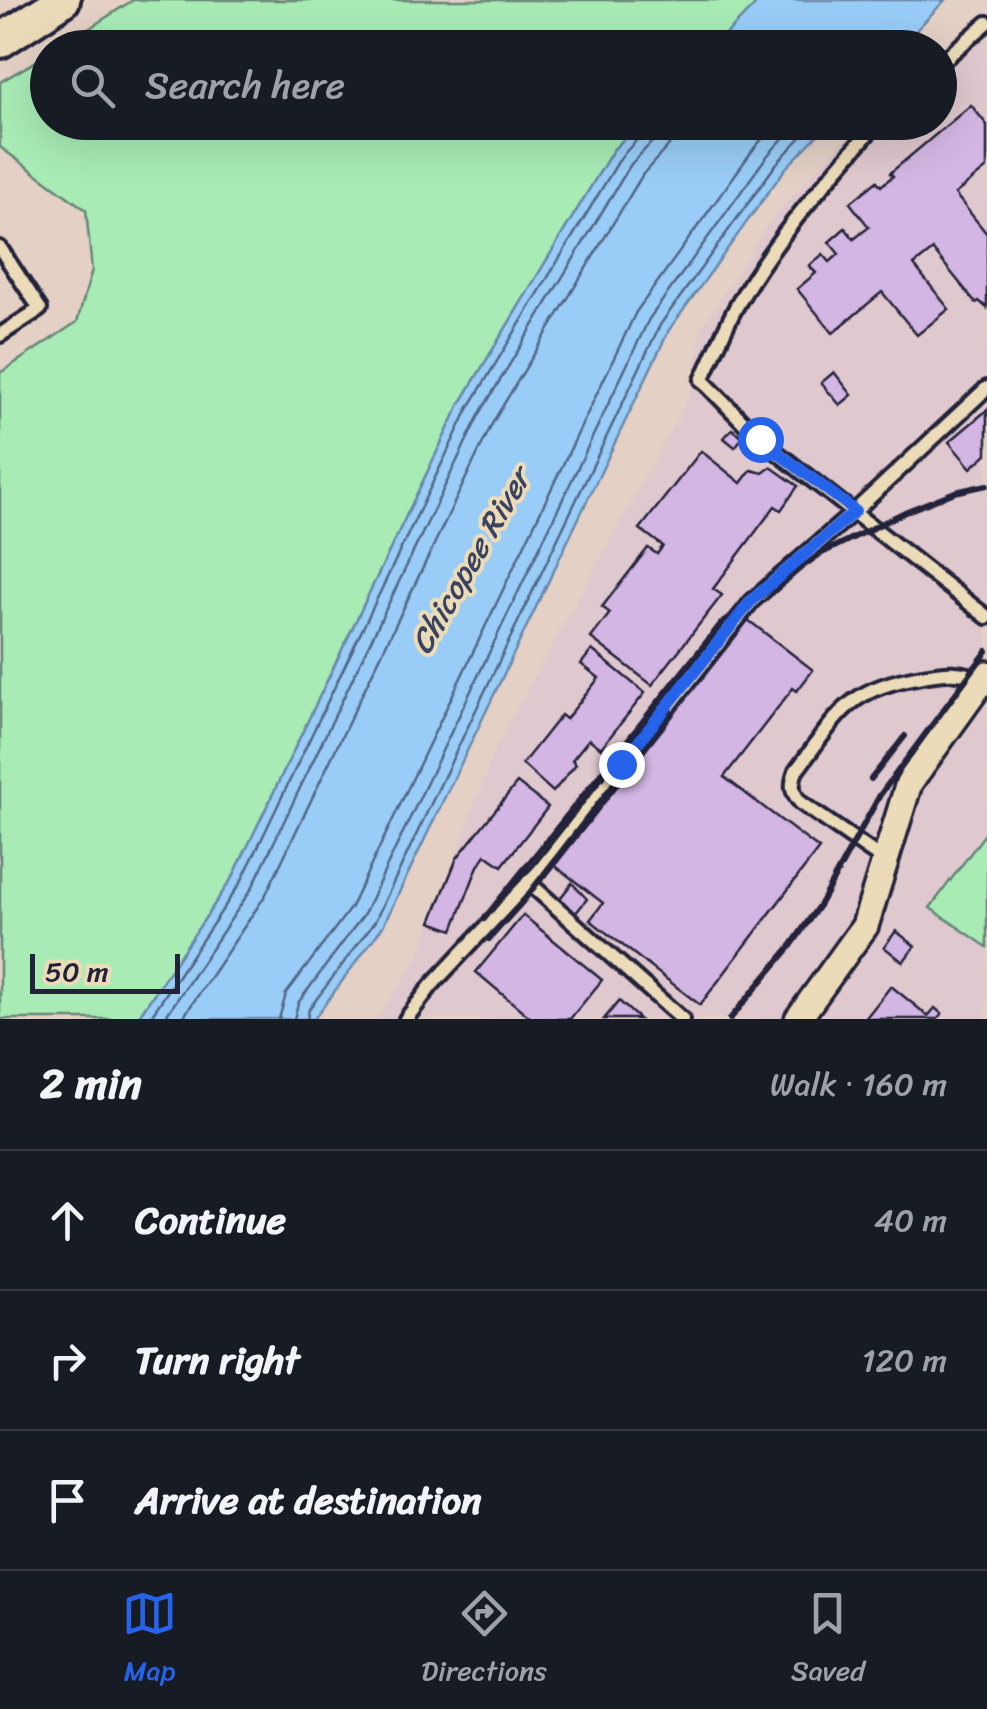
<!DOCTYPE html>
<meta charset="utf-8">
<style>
:root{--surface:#171b24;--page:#20242c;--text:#f1f3f6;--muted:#9ea1a6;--line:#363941;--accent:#2563eb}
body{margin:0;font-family:Sriracha,sans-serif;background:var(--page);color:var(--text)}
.scale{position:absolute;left:30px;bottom:25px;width:150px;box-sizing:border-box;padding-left:10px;border:5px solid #22223b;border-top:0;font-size:28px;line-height:35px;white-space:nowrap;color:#22223b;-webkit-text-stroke:8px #ecdbb8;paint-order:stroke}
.stop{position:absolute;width:30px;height:30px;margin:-22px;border:8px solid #2563eb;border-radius:50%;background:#fff}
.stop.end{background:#2563eb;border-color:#fff;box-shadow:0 2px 10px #0008}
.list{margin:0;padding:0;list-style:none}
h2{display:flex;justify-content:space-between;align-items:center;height:130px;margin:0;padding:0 40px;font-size:42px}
h2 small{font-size:32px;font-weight:400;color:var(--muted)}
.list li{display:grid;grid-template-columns:65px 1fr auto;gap:30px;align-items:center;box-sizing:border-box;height:140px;padding:0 40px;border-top:2px solid var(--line)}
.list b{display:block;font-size:38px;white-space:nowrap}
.list em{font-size:32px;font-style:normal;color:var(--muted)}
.icon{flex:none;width:55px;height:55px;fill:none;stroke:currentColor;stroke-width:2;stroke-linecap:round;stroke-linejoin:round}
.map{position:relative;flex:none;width:987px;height:1019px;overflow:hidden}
.search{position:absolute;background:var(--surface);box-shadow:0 10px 40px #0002;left:30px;right:30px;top:30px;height:110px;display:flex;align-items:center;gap:25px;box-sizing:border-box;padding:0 35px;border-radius:55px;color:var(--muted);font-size:38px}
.sheet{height:550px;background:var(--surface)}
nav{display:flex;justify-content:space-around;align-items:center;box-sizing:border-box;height:140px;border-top:2px solid var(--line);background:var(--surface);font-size:28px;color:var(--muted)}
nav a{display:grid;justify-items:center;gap:5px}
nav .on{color:var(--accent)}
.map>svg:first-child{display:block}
</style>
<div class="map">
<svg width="987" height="1019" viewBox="0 0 987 1019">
<rect width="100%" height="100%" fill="#e4d0c5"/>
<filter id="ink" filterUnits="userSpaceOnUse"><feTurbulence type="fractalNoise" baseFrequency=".01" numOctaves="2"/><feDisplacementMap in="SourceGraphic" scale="20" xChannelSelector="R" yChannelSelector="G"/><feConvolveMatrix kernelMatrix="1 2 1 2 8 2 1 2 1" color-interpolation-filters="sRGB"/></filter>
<g filter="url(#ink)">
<path fill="#dfc8ce" d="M987,9V1019H377L418,958L496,747L691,394L702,327L772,218L860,123L940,122V49Z"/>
<g fill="#a8ebb5" stroke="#658678" stroke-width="2.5">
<path d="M133,0H760L714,47L59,48Z"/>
<path d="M47,55L48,122L640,123L613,150L460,404L233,877L137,1019H0V373L77,322L92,270L86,210L0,147V82Z"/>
<path d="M987,831V947L930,908Z"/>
</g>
<g fill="#99cdf7" stroke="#6989ac" stroke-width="2.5">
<path d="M760,0H945L900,47H714Z"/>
<path d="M640,123H829L785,169L669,330L383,926L314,1019H137L233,877L460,404L613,150Z"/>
</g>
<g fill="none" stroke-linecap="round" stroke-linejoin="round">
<g stroke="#526686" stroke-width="2.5">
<path d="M149,1019L241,882L468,409L621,157L644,132L646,122"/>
<path d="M164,1019L252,888L479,415L631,164L654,140L659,122"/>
<path d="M182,1019L265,896L493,422L643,174L669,145L674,122"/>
<path d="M279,1019L286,994L351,907L636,312L755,147L777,122"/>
<path d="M294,1019L298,1003L364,914L649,319L767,156L798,122"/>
<path d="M307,1019L309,1009L375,921L660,325L777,163L815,122"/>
</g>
</g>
<g fill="#d3b6e3" stroke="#22223b" stroke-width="2.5">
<path d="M971,105L987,125V168L955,194L987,234V308L979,301L976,303L933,250L914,265L949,309L917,335L882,292L833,333L797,289L816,273L809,266L823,254L830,262L839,254L829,242L845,228L854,239L869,227L850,203L877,181L881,186L893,176L890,173Z"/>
<path d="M834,372L852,395L840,405L821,383Z"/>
<path d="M987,410V454L971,468L949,442Z"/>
<path d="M732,429L743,437L735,447L724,438Z"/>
<path d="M701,451L741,483L751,470L763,473L771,467L798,486L781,510L775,506L713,589L722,595L652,685L591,638L610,613L602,607L648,548L657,554L663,546L640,529Z"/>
<path d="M748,620L813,670L797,691L793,688L724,777L819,849L700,1005L590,920L603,903L553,864L728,638L732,641Z"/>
<path d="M592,650L645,693L601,748L589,739L572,760L576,764L553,792L522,764L561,715L566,719L599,678L581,664Z"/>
<path d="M517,783L548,807L502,866L486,855L478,866L453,930L431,922L457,858Z"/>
<path d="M572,883L587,899L575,914L558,901Z"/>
<path d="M523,915L602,980L570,1019H532L476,972Z"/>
<path d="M896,931L915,946L903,962L884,947Z"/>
<path d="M891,986L928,1016L935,1008L942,1014L938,1019H865Z"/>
<path d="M619,1001L639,1019H604Z"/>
</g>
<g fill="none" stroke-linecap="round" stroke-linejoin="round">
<g stroke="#22223b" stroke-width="20">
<g id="service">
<path d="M940,63L987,23"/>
<path d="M878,122C827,180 772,241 735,309C723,332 713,357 702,380L760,439L987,617"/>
<path d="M0,248L40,309L0,335"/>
<path d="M885,861L801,803C791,792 791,784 796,771C840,713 846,689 922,676C946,672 960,670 983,680"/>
<path d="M528,882L682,1019"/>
<path d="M406,1019L431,986L540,870L752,601L855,511L987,388"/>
</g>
</g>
<g stroke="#22223b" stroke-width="32">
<path id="minor" d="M798,1019L865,926L909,783L987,674"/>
</g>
<g stroke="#22223b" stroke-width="40">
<path id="secondary" d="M0,41L63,0"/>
</g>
<use href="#service" stroke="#ecdbb8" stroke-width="12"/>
<use href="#minor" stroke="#ecdbb8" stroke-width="25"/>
<use href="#secondary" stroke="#ecdbb8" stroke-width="32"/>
<g stroke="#22223b" stroke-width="6">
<path d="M871,779L905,736"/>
<path d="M484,919L721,624L820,554L907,511L955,492L987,485"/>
<path d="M489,939L524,900L670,711"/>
<path d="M730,1019L791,946L820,904L880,795L987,651"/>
</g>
</g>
</g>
<g fill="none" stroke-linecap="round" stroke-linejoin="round" filter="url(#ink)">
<path stroke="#2563eb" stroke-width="12" d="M621,764L752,600L855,511L760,439"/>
</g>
<g text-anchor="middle" stroke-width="8" stroke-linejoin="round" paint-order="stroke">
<g font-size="32" font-style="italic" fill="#3a4461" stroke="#ecdbb8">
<text transform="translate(470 561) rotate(-60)" y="11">Chicopee River</text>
</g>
</g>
</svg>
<div class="scale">50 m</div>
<div class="stop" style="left:760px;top:439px"></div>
<div class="stop end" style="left:621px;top:764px"></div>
<div class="search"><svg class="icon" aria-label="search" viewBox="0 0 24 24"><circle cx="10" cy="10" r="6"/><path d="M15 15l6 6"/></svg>Search here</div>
</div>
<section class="sheet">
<h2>2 min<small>Walk · 160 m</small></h2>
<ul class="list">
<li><svg class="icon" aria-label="ahead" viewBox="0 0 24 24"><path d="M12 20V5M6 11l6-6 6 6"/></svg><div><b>Continue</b></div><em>40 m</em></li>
<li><svg class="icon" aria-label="right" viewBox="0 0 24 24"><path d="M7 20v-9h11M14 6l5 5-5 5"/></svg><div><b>Turn right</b></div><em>120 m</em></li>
<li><svg class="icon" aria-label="arrive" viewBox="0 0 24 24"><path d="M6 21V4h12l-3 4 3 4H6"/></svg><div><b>Arrive at destination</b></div></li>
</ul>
</section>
<nav>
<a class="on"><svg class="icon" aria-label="map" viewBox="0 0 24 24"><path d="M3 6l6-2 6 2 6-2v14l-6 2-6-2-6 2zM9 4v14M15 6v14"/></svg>Map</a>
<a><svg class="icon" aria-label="directions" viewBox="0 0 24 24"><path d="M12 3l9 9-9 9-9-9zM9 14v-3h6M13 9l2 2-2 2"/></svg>Directions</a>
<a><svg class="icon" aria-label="saved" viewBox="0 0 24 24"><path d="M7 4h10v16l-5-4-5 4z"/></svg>Saved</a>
</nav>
